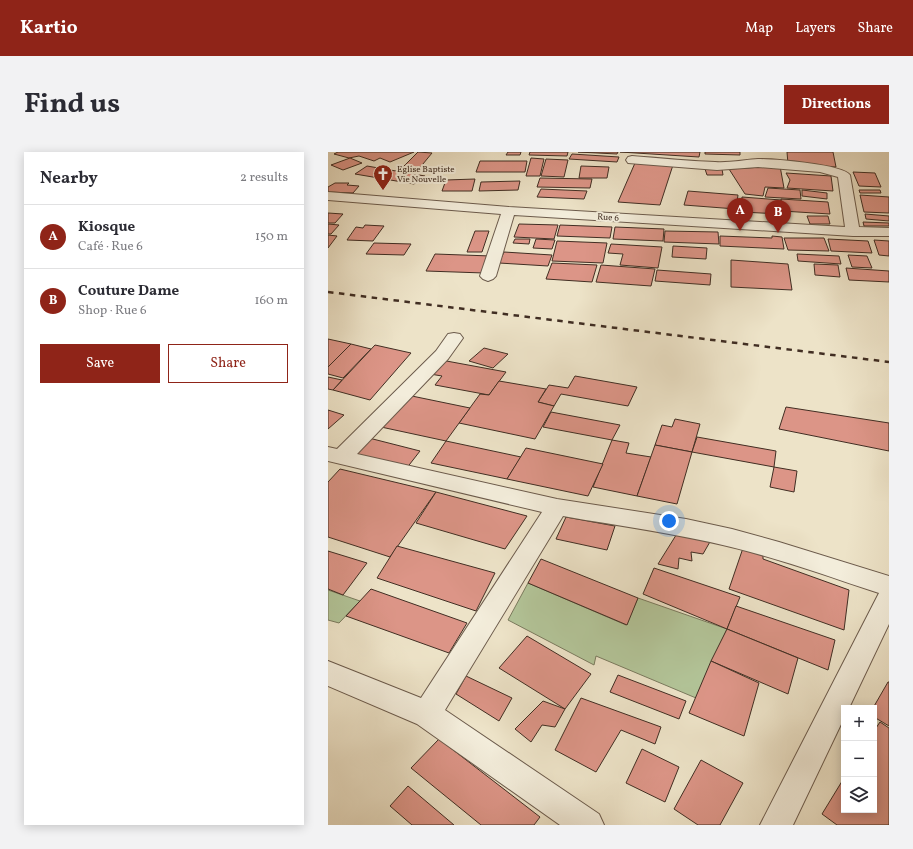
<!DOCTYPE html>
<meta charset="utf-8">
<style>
:root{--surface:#fff;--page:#f2f2f3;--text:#2b2b33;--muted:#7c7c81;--line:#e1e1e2;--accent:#8f2418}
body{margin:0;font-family:Vollkorn,serif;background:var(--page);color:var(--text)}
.controls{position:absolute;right:12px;bottom:12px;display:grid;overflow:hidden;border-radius:0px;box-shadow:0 2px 10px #0003}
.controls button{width:36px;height:36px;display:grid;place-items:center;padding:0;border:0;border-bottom:1px solid var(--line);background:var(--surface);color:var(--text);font:20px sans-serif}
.you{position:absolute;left:341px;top:369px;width:14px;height:14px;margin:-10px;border:3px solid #fff;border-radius:50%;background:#1a73e8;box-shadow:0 0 0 6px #1a73e833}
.badge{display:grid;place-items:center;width:26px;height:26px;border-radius:50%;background:var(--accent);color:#fff;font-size:13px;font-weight:700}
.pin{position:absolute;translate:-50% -33px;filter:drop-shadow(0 1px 2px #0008)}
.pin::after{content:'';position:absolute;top:21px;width:14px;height:12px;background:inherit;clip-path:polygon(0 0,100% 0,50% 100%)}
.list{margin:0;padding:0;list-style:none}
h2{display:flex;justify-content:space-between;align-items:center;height:52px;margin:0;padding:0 16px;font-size:17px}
h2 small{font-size:13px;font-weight:400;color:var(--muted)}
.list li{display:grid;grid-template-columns:26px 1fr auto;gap:12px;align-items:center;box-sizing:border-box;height:64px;padding:0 16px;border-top:1px solid var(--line)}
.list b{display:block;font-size:15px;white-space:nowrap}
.list p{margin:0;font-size:13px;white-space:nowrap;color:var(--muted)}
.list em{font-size:13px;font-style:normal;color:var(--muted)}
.actions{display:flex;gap:8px;padding:12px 16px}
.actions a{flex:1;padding:9px 0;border:1px solid var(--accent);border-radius:0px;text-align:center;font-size:14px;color:var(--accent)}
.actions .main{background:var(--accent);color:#fff}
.icon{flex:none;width:22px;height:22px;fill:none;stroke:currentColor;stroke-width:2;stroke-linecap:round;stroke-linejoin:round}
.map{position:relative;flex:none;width:561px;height:673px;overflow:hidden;border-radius:0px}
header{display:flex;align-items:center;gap:24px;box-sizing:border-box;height:56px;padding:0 20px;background:var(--accent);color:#fff}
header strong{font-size:19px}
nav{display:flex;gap:22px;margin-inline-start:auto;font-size:14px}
.intro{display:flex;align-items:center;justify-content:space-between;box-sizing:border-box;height:96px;padding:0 24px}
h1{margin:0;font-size:28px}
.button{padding:10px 18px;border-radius:0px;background:var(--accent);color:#fff;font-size:14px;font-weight:700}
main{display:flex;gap:24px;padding:0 24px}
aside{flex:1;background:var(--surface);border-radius:0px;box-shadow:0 2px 10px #0003}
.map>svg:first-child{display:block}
</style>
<header>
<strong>Kartio</strong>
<nav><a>Map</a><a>Layers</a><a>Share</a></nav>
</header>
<div class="intro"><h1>Find us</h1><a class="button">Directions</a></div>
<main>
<aside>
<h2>Nearby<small>2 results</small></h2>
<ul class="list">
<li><span class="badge">A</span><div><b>Kiosque</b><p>Café · Rue 6</p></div><em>150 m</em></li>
<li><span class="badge">B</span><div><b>Couture Dame</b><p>Shop · Rue 6</p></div><em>160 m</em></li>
</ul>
<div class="actions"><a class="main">Save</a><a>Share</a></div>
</aside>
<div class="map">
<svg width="561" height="673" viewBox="0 0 561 673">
<rect width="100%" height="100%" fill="#ede3c8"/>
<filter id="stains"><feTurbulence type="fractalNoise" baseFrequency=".005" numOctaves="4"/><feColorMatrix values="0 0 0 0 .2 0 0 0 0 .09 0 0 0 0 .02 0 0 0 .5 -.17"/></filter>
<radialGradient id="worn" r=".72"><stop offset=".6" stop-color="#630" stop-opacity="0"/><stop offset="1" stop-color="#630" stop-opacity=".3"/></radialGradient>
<g fill="#b3c599" stroke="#7a7a5e">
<path d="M200,431L298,473L310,446L399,477L368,546L268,504L266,513L180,468Z"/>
<path d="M0,438L32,449L11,471L0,468Z"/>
</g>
<g fill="#dc9587" stroke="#412e23">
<path d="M10,0H86L62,10L52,6L46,9L31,4L21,6L6,2Z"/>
<path d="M90,0L104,1L90,18L74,16Z"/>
<path d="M180,0H193L192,3H178Z"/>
<path d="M202,0H240L239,4L201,3Z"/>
<path d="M250,0H290L289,2Z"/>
<path d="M292,0H372L371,5Z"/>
<path d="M377,0H412V3L377,2Z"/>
<path d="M459,0H505L508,15L460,12Z"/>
<path d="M244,2L291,5L289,10L241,7Z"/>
<path d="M22,6L34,11L15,18L3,13Z"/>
<path d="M203,6L216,7L212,24H198Z"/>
<path d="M218,7L240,8L236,25L213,24Z"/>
<path d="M152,9H199L197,20H148Z"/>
<path d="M307,11L345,13L332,53L290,50Z"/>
<path d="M39,14L97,24L86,32L27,22Z"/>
<path d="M253,14L281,15L279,26H251Z"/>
<path d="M452,14L456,36L437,35L435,44L417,42L401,17Z"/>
<path d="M377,17H394L395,23H379Z"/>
<path d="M525,20L547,21L553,35L531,34Z"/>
<path d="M458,21L503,24L505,39L459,36L462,28Z"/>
<path d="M212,26L264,27L262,36L209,35Z"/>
<path d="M147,27L144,39H114L118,28Z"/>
<path d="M192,29L190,38L151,39L153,30Z"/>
<path d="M7,31H21L19,33L31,34L25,41L0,40V35Z"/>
<path d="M440,36L472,38L473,47L437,45Z"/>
<path d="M213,37L259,39L256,47L209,45Z"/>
<path d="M474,38L499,41V47L474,44Z"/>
<path d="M531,38H552L553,41H532Z"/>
<path d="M360,39L410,43L408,57L356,53Z"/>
<path d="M532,43L561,45V61L536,60Z"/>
<path d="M414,45L453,48V62L413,60Z"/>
<path d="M453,47L500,50L502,62L454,59Z"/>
<path d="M0,61L15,62L7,71H0Z"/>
<path d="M537,62L561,64V69L538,67Z"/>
<path d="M479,64H500L502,72H482Z"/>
<path d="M535,70L561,71V74H536Z"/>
<path d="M0,72L11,73L3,82H0Z"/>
<path d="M191,72L230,73L226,87L186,85Z"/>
<path d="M37,73L56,74L45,89L19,88L28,75L35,76Z"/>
<path d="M232,73L284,75L282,86L229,84Z"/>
<path d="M287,75L336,77L335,89L285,87Z"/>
<path d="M147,79H161L154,100H139Z"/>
<path d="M337,79L390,80L391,92L336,90Z"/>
<path d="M0,83L9,84L0,96Z"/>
<path d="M392,84L444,86V84L454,85L456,97L392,94Z"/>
<path d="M456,86H496L501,99L460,98Z"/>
<path d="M187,87H202L201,92L185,91Z"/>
<path d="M208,87L227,88L224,97L205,96Z"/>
<path d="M500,87L540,89L544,101L503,99Z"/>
<path d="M546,88L561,89V104L551,103Z"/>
<path d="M229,89L279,91L275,111L224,109Z"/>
<path d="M46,91L83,92L76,103L38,102Z"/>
<path d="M283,92L334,95L330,116L292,113L295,102L280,101Z"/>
<path d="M345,94L379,96L378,107L344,105Z"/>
<path d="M176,100L224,103L220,114L171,111Z"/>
<path d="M107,102L163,104L156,121L98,119Z"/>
<path d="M469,102L511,104L513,112L470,109Z"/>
<path d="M520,103L539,104L544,116L524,115Z"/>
<path d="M403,108L460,112L464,138L403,135Z"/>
<path d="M224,111L269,113L264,130L218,127Z"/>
<path d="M486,112L510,113L512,125L487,123Z"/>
<path d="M273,113L327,117L323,134L268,130Z"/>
<path d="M518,116L561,119V130L521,128Z"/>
<path d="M329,118L383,122L382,133L327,129Z"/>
<path d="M0,187L23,192L0,215Z"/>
<path d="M23,192L43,197L15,226L0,222V215Z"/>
<path d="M47,193L83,201L42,248L5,238Z"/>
<path d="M156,196L180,202L165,216L141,209Z"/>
<path d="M113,208L178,220L161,243L107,233L114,224L102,222Z"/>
<path d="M247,224L309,235L300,254L233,242L226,254L210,250L221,233L240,236Z"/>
<path d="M0,225L14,228L5,238L0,237Z"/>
<path d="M171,229L218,237L210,250L226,254L207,287L131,271L152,242L161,243Z"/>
<path d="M79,243L142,256L118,289L53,275Z"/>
<path d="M458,255L561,271V299L451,277Z"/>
<path d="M0,258L16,263L0,277Z"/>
<path d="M223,260L292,273L284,288L215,275Z"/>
<path d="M347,267L372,272L364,300L327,293L334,273L344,275Z"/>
<path d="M37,285L92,299L78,317L22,302Z"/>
<path d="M369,285L448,299L446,315L364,300Z"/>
<path d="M284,288L301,291L298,301L323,305L309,344L265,335Z"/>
<path d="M118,289L193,305L179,327L103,311Z"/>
<path d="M327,293L364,300L349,352L309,344Z"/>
<path d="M198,296L275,312L260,344L179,327Z"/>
<path d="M446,315L469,319L466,340L442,335Z"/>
<path d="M12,317L108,340L62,405L0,385V330Z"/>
<path d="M108,340L199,364L177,397L88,371Z"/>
<path d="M238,365L287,374L279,398L228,387Z"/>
<path d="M350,380L383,388L375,402L363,400L364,409L351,406L350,417L330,412Z"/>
<path d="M69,394L167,421L148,459L49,426Z"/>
<path d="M415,396L435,400V407L521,438L516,478L401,437Z"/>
<path d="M0,399L39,411L15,443L0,437Z"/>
<path d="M213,407L310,446L299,473L200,431Z"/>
<path d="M326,416L412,445L399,477L315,442Z"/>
<path d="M43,437L139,471L121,501L18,464Z"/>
<path d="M408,454L507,488L500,518L399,477Z"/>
<path d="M399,477L470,506L460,542L383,509Z"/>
<path d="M199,484L263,522L237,557L171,516Z"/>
<path d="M383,509L431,531L416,584L361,561Z"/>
<path d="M290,523L358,549L351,567L282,540Z"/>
<path d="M138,524L184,546L171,569L128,542Z"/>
<path d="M560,530H561V574L546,565L545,556Z"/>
<path d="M253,546L333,575L327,592L293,578L268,620L227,598Z"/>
<path d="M215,549L237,557L227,575L214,573L203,590L187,577Z"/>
<path d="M552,570L561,576V673H509L494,662L516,626V658H546V579Z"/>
<path d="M111,587L212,665L206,673H153L83,616Z"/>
<path d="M314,597L351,615L337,650L298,631Z"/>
<path d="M373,608L415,631L392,673H370L346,657Z"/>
<path d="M80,634L126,673H84L62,654Z"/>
</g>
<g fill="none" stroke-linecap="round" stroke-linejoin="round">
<g stroke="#6c5b4c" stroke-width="2">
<g id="minor">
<path d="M304,4C332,6 359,9 387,10C401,11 415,8 430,7C445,7 514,12 522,23L531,75L561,76V84H525L186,63L168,124L165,127L160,129L155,127L152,124L173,62L0,48V40L181,55L517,75L510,25L492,20L430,15L389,18L300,11L298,8L300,5Z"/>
<path d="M126,181L132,182L135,186L120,207L29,302L229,347L358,367L404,377L451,390L561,424V472L521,556H516V566L465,673H432L551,441C502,425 453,407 403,395C347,381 291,374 235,364L117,558L271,662L276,673H232L89,572L0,534V509L93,546L214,360L0,309V295L9,297L108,199L120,182Z"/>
</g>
</g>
<use href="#minor" fill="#f3eddb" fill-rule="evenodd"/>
<path stroke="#412e23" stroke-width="2.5" stroke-dasharray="5.5 5.5" stroke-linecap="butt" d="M0,140L561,210"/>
</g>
<defs>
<g id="church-pin" transform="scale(1)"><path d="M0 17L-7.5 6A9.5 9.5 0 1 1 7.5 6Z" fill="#8f2418" stroke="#f3eddb"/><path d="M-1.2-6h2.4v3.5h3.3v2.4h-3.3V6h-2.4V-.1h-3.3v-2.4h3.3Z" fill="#fff"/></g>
</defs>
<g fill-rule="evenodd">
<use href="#church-pin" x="55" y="22"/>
</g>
<g text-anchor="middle" stroke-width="4" stroke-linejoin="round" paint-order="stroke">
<g font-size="9" fill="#412e23" stroke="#f3eddb" text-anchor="start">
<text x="69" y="20">Eglise Baptiste<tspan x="69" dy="10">Vie Nouvelle</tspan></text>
</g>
<g font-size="9" fill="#412e23" stroke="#f3eddb">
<text transform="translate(280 65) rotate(4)" y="3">Rue 6</text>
</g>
</g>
<rect width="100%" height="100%" filter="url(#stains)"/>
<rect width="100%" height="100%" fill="url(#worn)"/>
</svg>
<div class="controls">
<button>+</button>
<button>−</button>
<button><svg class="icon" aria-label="layers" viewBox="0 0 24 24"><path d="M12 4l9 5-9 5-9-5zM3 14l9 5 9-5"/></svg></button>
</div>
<div class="you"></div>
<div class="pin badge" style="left:412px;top:79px">A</div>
<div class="pin badge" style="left:450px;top:81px">B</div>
</div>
</main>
